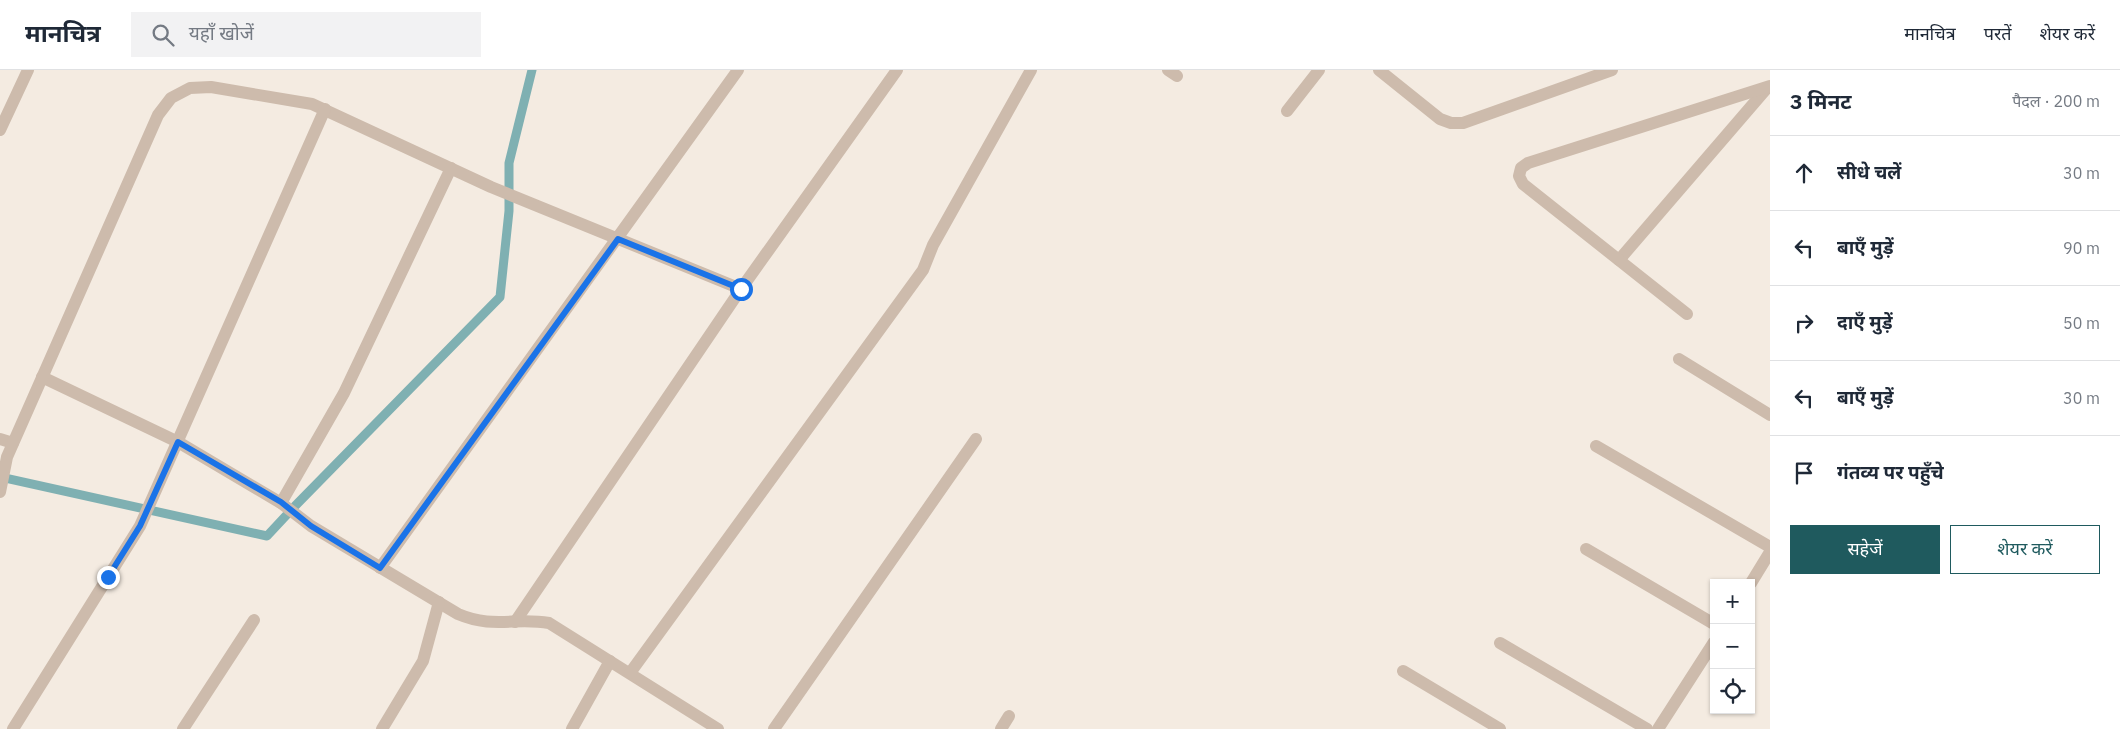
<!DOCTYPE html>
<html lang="hi">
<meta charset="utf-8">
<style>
:root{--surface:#fff;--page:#f2f2f3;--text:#1f2937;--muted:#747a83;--line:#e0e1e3;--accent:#1f5a5e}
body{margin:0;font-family:"IBM Plex Sans","Noto Sans Devanagari",sans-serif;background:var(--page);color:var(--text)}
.controls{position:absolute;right:15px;bottom:15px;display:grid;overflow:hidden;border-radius:0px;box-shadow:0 1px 4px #0004}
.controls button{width:45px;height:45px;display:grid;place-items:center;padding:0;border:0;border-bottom:1px solid var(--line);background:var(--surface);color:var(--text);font:25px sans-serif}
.stop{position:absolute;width:15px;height:15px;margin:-11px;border:4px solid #1a73e8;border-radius:50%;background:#fff}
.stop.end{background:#1a73e8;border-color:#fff;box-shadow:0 1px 5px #0008}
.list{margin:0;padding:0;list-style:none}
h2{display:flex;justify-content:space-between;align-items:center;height:65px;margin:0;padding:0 20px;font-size:21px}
h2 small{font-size:16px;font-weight:400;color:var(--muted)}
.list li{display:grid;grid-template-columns:32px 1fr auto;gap:15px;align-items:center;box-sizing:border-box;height:75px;padding:0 20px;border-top:1px solid var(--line)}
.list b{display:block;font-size:19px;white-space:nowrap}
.list em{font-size:16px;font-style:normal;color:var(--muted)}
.actions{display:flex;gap:10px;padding:15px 20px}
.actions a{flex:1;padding:11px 0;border:1px solid var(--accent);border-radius:0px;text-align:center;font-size:18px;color:var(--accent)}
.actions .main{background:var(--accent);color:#fff}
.icon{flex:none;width:28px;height:28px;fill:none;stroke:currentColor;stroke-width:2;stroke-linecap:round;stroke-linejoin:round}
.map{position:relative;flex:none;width:1770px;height:659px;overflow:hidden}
header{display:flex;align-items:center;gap:30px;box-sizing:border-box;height:70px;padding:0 25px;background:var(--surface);border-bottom:1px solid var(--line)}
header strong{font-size:24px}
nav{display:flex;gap:28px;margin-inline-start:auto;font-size:18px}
.search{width:350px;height:45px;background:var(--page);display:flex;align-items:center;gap:12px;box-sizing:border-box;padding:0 18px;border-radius:0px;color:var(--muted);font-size:19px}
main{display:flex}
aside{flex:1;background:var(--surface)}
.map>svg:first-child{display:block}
</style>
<header>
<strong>मानचित्र</strong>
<div class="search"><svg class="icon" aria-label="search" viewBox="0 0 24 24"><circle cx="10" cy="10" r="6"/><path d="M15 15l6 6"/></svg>यहाँ खोजें</div>
<nav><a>मानचित्र</a><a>परतें</a><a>शेयर करें</a></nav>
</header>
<main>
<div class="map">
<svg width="1770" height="659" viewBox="0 0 1770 659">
<rect width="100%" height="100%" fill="#f4ebe1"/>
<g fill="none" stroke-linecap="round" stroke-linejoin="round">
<path stroke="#7fb0b2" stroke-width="9" d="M0,407L267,466L295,436L500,227L509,141V93L532,0"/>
<path stroke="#cdbbac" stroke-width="12" d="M1403,601L1500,659"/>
<g stroke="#cdbbac" stroke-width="12">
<path d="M1168,0L1177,6"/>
<path d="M1379,0L1440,49L1451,53H1463L1612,0"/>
<path d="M1287,41L1319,0"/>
<path d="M0,60L28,0"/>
<path d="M1619,190L1767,18"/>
<path d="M1687,244L1523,114L1519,106L1521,98L1528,93L1770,16"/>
<path d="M1679,289L1770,345"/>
<path d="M42,307L178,372L281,433L311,456L458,544C493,559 515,547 549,553L718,659"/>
<path d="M0,369L13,373"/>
<path d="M1596,376L1770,477"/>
<path d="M0,422L7,387L158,45L171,28L190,18L211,17L312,34L491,117L741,219"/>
<path d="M281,433L344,323L451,98"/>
<path d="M1586,479L1714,554"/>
<path d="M380,498L738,0"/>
<path d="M1751,513L1770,482"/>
<path d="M515,552L741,219L897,0"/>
<path d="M1500,573L1647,659"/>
<path d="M630,603L923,200L933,175L1031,0"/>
<path d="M13,659L140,456L325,39"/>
<path d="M183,659L254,550"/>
<path d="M382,659L423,591L439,532"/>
<path d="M572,659L610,591"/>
<path d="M774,659L976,369"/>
<path d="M1001,659L1009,646"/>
<path d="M1658,659L1714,572"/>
</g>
</g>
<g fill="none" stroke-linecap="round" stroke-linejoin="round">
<path stroke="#1a73e8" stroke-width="6" d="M108,507L140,456L178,372L281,432L311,456L380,498L618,169L741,219"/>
</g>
</svg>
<div class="controls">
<button>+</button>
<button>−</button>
<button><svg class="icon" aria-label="locate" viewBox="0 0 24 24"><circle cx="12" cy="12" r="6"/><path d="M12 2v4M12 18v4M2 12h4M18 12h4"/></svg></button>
</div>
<div class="stop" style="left:741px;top:219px"></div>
<div class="stop end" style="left:108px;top:507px"></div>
</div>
<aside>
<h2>3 मिनट<small>पैदल · 200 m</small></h2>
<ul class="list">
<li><svg class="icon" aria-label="ahead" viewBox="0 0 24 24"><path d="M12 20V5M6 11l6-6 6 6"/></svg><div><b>सीधे चलें</b></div><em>30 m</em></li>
<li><svg class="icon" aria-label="left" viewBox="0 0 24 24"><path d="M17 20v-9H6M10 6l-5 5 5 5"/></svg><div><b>बाएँ मुड़ें</b></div><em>90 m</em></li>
<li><svg class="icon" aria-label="right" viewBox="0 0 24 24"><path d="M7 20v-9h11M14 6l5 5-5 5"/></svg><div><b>दाएँ मुड़ें</b></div><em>50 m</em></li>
<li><svg class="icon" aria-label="left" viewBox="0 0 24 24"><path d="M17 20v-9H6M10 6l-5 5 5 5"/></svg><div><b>बाएँ मुड़ें</b></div><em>30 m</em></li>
<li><svg class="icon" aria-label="arrive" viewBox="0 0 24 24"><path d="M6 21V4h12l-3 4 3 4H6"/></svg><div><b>गंतव्य पर पहुँचे</b></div></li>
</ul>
<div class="actions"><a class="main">सहेजें</a><a>शेयर करें</a></div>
</aside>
</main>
